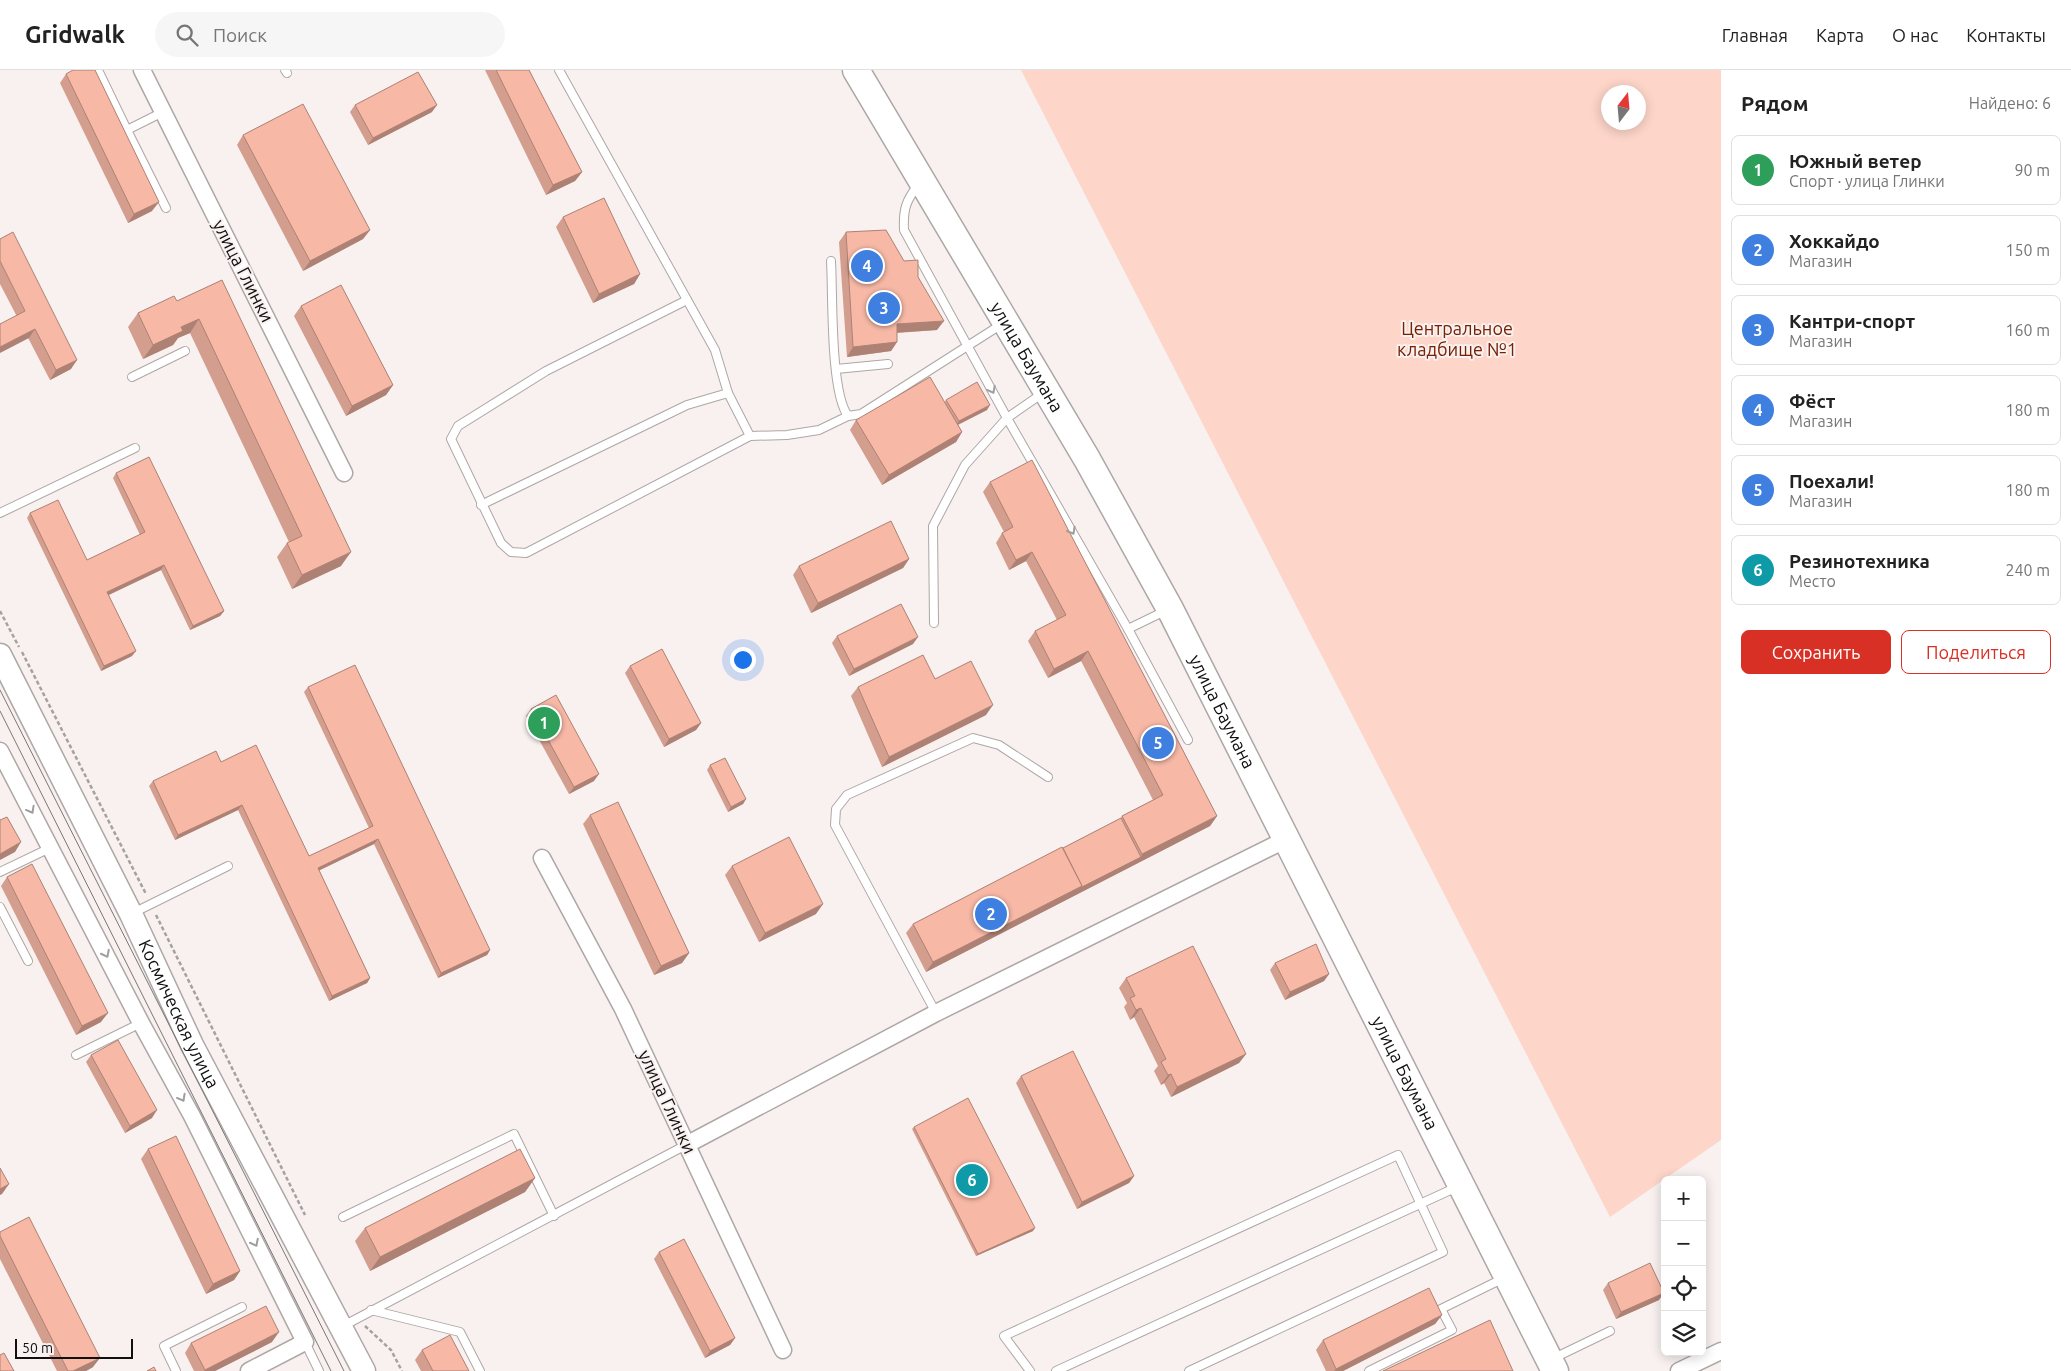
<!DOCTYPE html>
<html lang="ru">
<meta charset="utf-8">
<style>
:root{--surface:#fff;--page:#f6f6f6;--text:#222;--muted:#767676;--line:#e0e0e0;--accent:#d93025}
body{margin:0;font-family:Ubuntu,sans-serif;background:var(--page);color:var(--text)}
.controls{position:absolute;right:15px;bottom:15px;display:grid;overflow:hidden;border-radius:8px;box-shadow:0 2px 12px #0003}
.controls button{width:45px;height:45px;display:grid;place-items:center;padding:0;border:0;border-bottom:1px solid var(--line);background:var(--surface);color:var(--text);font:25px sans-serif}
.compass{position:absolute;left:1601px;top:15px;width:45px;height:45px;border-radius:50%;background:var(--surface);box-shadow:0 2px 12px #0003;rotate:16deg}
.scale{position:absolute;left:15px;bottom:12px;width:118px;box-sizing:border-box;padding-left:5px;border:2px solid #110f0f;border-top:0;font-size:14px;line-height:18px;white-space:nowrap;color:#110f0f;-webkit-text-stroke:4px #f8f1f0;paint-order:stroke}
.you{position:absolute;left:742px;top:589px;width:18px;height:18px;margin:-12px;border:4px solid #fff;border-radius:50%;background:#1a73e8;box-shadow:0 0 0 8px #1a73e833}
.badge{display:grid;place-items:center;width:32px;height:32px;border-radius:50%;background:var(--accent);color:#fff;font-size:16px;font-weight:700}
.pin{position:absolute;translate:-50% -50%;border:2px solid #fff;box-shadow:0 1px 5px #0006}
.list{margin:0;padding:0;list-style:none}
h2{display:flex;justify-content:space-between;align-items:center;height:65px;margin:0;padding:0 20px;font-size:21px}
h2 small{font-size:16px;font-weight:400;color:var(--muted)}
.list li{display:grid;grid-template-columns:32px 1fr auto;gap:15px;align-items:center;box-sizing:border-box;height:70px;margin:0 10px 10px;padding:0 10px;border:1px solid var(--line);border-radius:8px}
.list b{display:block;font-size:19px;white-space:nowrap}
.list p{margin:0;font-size:16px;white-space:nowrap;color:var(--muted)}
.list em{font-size:16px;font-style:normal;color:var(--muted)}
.actions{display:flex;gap:10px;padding:15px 20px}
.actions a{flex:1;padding:11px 0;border:1px solid var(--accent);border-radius:8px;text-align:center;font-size:18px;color:var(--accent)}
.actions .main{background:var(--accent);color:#fff}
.icon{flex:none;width:28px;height:28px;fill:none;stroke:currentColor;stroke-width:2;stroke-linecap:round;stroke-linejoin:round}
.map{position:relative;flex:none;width:1721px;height:1301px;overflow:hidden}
header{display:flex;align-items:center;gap:30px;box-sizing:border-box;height:70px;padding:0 25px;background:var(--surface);border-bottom:1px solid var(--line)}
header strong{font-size:24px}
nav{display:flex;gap:28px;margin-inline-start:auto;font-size:18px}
.search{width:350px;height:45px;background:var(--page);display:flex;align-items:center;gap:12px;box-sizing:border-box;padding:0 18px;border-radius:28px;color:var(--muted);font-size:19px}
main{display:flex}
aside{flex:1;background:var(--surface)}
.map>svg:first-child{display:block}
</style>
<header>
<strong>Gridwalk</strong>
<div class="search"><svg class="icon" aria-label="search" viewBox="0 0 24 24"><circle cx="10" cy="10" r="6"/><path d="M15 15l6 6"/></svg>Поиск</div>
<nav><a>Главная</a><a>Карта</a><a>О нас</a><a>Контакты</a></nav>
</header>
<main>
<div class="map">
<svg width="1721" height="1301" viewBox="0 0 1721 1301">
<rect width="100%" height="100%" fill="#f8f1f0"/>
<path fill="#fdd5c9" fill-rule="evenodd" d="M1021,0H1721V1070L1610,1147ZM1608,22H1638V52H1608Z"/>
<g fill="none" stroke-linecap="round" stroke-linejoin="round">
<g stroke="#ada7a5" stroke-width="10">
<g id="service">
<path d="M98,0L127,60L163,42"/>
<path d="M285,0L287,3"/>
<path d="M559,0L715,280L728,323L750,366"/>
<path d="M127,60L166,138"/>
<path d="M919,114C906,130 903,139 904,160L1007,348L1128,559L1188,670"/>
<path d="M831,191C833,225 830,322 848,346L861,344L1002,254"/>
<path d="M687,230L546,301L458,356L451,369L501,473L511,482L526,483L750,366L787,365L819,360L848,346"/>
<path d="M836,299L888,294"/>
<path d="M132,307L185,281"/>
<path d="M481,435L687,335L728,323"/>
<path d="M0,443L135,378"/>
<path d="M934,553L933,456L965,395L1007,348L1043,323"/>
<path d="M1128,559L1167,540"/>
<path d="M0,802L50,778"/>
<path d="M0,837L28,891"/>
<path d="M133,843L228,796"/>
<path d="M936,943L835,755L836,739L847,725L973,668L999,675L1048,707"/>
<path d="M76,985L141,953"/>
<path d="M343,1147L514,1064L554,1146"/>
<path d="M371,1240L460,1262L480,1301"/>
<path d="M343,1256L686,1075"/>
<path d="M305,1272L319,1301"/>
<path d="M1552,1289L1610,1261"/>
<path d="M176,1301L164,1276L242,1237"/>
<path d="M1030,1301L1004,1266L1398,1085L1443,1182L1189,1301"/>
<path d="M1056,1301L1457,1117"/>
<path d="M1369,1301L1452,1260L1441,1239L1504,1208"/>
</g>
</g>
<g stroke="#ada7a5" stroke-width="19">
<g id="minor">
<path d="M142,0L344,403"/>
<path d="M0,681L141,953L192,1046L305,1272L249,1301"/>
<path d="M542,788L623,939L783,1280"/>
<path d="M686,1075L936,943L1287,769"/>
<path d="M1679,1301L1721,1281"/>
</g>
</g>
<g stroke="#ada7a5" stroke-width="25">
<g id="secondary">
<path id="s1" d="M0,585L131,844L192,975L364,1301"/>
</g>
</g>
<g stroke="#ada7a5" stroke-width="29">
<g id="primary">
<path id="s2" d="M856,0L1087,389L1170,539L1555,1301"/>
</g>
</g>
<g stroke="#a6a1a1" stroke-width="2.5" stroke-dasharray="4 2.5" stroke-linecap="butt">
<path d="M0,541L19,577"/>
<path d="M22,582L146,824"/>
<path d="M156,845L305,1145"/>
<path d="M365,1256L391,1280L402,1301"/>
</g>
<use href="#service" stroke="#fff" stroke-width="8"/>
<use href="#minor" stroke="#fff" stroke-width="16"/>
<use href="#secondary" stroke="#fff" stroke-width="22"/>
<use href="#primary" stroke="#fff" stroke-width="26"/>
<g stroke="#7b7676" stroke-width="1">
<path d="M0,620L344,1301"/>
<path d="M0,641L331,1301"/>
</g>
</g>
<g fill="#d49e8f">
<path d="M485,0H529L582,102L575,111L546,125Z"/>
<path d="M66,4L152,141L128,153L60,13Z"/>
<path d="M355,35L432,42L368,75L350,42Z"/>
<path d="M243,65L370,160L363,169L303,201L237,75Z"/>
<path d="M563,147L640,204L634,214L593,233L556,157Z"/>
<path d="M846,162L904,191L918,207L937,260L897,263V272L891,281L847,287L839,172Z"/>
<path d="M0,169L71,299L50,310L0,214Z"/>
<path d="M222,210L341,496L292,519L277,487L287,473L289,472L190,263L178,268L173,275L143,289L128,257L138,243L177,231Z"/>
<path d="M301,236L393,315L386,325L346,346L294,246Z"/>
<path d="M946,330L987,340L958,355L962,362L956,372L882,415L850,360L856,350L945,332Z"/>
<path d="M116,403L224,541L220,546L190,560L161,500L109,525L132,586L101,601L27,448L30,443L87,490L140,465L113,408Z"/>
<path d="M990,412L1217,746L1210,756L926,902L906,863L913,854L1063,778L1121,748L1122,746L1153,730L1081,591L1048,608L1028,571L1035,561L1057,550L1026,491L1009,500L996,473L1002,463L1004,462L983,422Z"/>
<path d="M909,489L903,498L811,543L793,505L799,496Z"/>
<path d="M837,566L913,574L849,606L832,573Z"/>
<path d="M630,596L701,653L696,660L664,677L625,603Z"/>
<path d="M935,609L986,645L882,697L851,626L858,617Z"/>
<path d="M308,617L490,880L487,885L438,908L374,774L319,800L370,908L367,913L329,931L238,740L175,770L149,716L153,711L221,692L309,786L369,758L304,622Z"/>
<path d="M531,639L594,711L569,724L526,646Z"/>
<path d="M710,695L746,729L743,734L728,742L707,700Z"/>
<path d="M590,745L689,883L682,893L654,905L583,754Z"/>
<path d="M732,796L816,844L759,872L725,805Z"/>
<path d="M7,807L101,952L76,965L1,816Z"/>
<path d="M1275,893L1329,904L1324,911L1285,930L1270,900Z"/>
<path d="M1126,908L1246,984L1239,993L1171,1027L1164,1013L1161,1015L1154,1001L1158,996L1134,947L1130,950L1124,937L1127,933L1119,918Z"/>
<path d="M91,985L152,1048L125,1063L86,992Z"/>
<path d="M1021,1006L1134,1106L1129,1113L1077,1139L1016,1013Z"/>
<path d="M914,1057L1033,1161L976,1186L912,1059Z"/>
<path d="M148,1079L240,1201L234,1210L206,1224L141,1089Z"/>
<path d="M535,1108L525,1122L370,1201L355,1171L365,1158Z"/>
<path d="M0,1162L93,1297L86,1301H57L0,1189Z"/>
<path d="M659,1182L735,1268L730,1275L705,1288L654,1189Z"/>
<path d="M1608,1213L1659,1230L1616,1249L1603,1220Z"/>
<path d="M1442,1245L1435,1254L1343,1301H1326L1316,1280L1323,1270Z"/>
<path d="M272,1272L215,1301H194L185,1283L191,1273Z"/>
<path d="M422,1280L469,1301H421L415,1290Z"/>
</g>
<g fill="#ad8174">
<path d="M437,35L432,42L368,75L373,68Z"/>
<path d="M582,102L575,111L546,125L553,115Z"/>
<path d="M159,132L152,141L128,153L134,144Z"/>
<path d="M370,160L363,169L303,201L310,191Z"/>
<path d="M640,204L634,214L593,233L599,224Z"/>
<path d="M199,249L190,263L178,268L173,275L143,289L153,275L181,257Z"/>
<path d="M944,251L937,260L890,263L897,254Z"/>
<path d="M35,259L29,268L0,283V277Z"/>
<path d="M897,272L891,281L847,287L853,277Z"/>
<path d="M77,290L71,299L50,310L56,300Z"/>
<path d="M393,315L386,325L346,346L352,336Z"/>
<path d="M990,335L987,340L955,356L959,351Z"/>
<path d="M962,362L956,372L882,415L889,405Z"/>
<path d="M351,482L341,496L292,519L302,505Z"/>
<path d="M1032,482L1026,491L1009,500L1016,490Z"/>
<path d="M909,489L903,498L811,543L818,533Z"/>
<path d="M164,495L161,500L104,527L107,522Z"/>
<path d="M224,541L220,546L190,560L193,556Z"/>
<path d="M918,567L913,574L849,606L854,599Z"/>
<path d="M136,581L132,586L101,601L104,596Z"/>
<path d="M1088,581L1081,591L1048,608L1054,599Z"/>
<path d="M993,635L986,645L882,697L889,687Z"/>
<path d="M701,653L696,660L664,677L669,669Z"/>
<path d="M599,704L594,711L569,724L574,717Z"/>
<path d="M746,729L743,734L728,742L731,737Z"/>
<path d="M242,735L238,740L175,770L178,765Z"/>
<path d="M1217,746L1210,756L926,902L933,892L1082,816L1141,787L1142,784Z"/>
<path d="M378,769L374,774L314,803L318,798Z"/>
<path d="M21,772L15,782L0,790V784Z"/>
<path d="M823,834L816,844L759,872L765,863Z"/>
<path d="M490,880L487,885L438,908L441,903Z"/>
<path d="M689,883L682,893L654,905L661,896Z"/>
<path d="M1329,904L1324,911L1285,930L1290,922Z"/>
<path d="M370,908L367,913L329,931L332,926Z"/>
<path d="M1141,938L1134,947L1130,950L1136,940Z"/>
<path d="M108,943L101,952L76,965L82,956Z"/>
<path d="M1246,984L1239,993L1171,1027L1177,1017Z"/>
<path d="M1171,1004L1164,1013L1161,1015L1168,1005Z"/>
<path d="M157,1040L152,1048L125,1063L130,1056Z"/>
<path d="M1134,1106L1129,1113L1077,1139L1082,1132Z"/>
<path d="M535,1108L525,1122L370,1201L380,1187Z"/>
<path d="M9,1114L2,1124L0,1125V1119Z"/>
<path d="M1035,1158L1033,1161L976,1186L978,1184Z"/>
<path d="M240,1201L234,1210L206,1224L213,1214Z"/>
<path d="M1664,1223L1659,1230L1616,1249L1621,1242Z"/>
<path d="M1442,1245L1435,1254L1343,1301H1334L1336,1299Z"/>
<path d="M279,1262L272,1272L215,1301H204L205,1300Z"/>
<path d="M735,1268L730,1275L705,1288L710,1281Z"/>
<path d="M100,1288L93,1297L86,1301H73Z"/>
</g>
<g fill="#f7b8a6" stroke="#ad8174">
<path d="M73,0H95L159,132L134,144L66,4Z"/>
<path d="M496,0H529L582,102L553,115Z"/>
<path d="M418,2L437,35L373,68L355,35Z"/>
<path d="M303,34L370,160L310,191L243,65Z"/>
<path d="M604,128L640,204L599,224L563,147Z"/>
<path d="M886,160L904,191L918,190V207L944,251L897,254V272L853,277L846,162Z"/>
<path d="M13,162L77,290L56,300L35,259L0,277V254L25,241L0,191V169Z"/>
<path d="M222,210L351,482L302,505L287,473L302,466L199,249L181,257L183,261L153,275L138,243L174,226L177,231Z"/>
<path d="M341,215L393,315L352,336L301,236Z"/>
<path d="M930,307L962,362L889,405L856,350Z"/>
<path d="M977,312L990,335L959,351L946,330Z"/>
<path d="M149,387L224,541L193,556L164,495L107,522L136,581L104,596L30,443L58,430L87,490L145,462L116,403Z"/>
<path d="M1032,390L1217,746L1142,784L1122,746L1163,725L1088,581L1054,599L1035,561L1066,545L1032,482L1016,490L1002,463L1013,457L990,412Z"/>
<path d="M891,451L909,489L818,533L799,496Z"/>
<path d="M901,534L918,567L854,599L837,566Z"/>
<path d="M662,579L701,653L669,669L630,596Z"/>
<path d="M923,585L935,609L971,591L993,635L889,687L858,617Z"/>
<path d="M355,595L490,880L441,903L378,769L318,798L370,908L332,926L242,735L178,765L153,711L216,681L221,692L256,675L309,786L373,756L308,617Z"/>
<path d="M556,625L599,704L574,717L531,639Z"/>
<path d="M725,688L746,729L731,737L710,695Z"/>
<path d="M618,732L689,883L661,896L590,745Z"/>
<path d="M7,747L21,772L0,784V750Z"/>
<path d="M1121,748L1141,787L1080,818L1082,816L1063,778Z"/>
<path d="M789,767L823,834L765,863L732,796Z"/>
<path d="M1062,777L1082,816L933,892L913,854Z"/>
<path d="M32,794L108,943L82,956L7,807Z"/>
<path d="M1316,874L1329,904L1290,922L1275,893Z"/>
<path d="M1193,876L1246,984L1177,1017L1171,1004L1168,1005L1161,992L1166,989L1141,938L1136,940L1130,928L1135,926L1126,908Z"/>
<path d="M118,970L157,1040L130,1056L91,985Z"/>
<path d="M1073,981L1134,1106L1082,1132L1021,1006Z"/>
<path d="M968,1028L1035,1158L978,1184L914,1057Z"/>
<path d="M176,1066L240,1201L213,1214L148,1079Z"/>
<path d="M520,1079L535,1108L380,1187L365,1158Z"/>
<path d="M0,1098L9,1114L0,1119Z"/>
<path d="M29,1147L100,1288L73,1301H68L0,1166V1162Z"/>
<path d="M684,1169L735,1268L710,1281L659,1182Z"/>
<path d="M1650,1193L1664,1223L1621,1242L1608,1213Z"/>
<path d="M1429,1218L1442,1245L1336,1299L1323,1270Z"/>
<path d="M266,1236L279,1262L205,1300L191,1273Z"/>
<path d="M1490,1250L1513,1301H1383Z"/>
<path d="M450,1265L469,1301H433L422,1280Z"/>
<path d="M4,1283L14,1301H0V1285Z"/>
<path d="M154,1297L156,1301H147Z"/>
</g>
<defs><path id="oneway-chevron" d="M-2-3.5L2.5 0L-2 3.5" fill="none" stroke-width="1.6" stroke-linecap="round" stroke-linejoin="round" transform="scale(1.25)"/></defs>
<g stroke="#a09f9f">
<use href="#oneway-chevron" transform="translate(992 320) rotate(62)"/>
<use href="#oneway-chevron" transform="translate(1072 461) rotate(60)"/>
<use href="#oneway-chevron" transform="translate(31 740) rotate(61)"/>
<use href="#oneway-chevron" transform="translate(106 884) rotate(63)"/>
<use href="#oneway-chevron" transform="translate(182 1028) rotate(61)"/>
<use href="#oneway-chevron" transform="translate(255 1173) rotate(63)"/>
</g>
<g text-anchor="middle" stroke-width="4" stroke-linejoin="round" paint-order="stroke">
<g font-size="18" fill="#110f0f" stroke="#f8f1f0">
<text transform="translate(243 201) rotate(63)" y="6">улица Глинки</text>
<text dy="6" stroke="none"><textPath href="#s2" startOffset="334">улица Баумана</textPath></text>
<text dy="6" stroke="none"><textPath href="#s2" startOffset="739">улица Баумана</textPath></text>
<text dy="6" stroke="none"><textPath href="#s1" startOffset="401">Космическая улица</textPath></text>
<text dy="6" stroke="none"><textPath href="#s2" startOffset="1144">улица Баумана</textPath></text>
<text transform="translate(667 1032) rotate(65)" y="6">улица Глинки</text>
</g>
<g font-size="18" fill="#782002" stroke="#f8f1f0">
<text x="1457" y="265">Центральное<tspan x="1457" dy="21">кладбище №1</tspan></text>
</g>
</g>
</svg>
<div class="controls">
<button>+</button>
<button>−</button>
<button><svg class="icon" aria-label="locate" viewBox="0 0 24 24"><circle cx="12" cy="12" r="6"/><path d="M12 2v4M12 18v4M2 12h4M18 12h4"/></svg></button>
<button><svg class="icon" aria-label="layers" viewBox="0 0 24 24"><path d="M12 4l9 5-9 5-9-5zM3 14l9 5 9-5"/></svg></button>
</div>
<svg class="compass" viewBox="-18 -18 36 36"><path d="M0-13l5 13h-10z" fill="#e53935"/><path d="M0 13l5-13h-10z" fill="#767676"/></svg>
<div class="scale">50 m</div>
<div class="you"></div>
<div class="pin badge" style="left:544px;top:653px;background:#2e9e5b">1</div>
<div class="pin badge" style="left:991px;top:844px;background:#3f7fe0">2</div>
<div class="pin badge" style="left:884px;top:238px;background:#3f7fe0">3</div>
<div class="pin badge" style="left:867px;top:196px;background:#3f7fe0">4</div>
<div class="pin badge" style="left:1158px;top:673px;background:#3f7fe0">5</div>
<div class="pin badge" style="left:972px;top:1110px;background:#0f9aa8">6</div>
</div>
<aside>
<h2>Рядом<small>Найдено: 6</small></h2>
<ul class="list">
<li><span class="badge" style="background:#2e9e5b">1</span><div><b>Южный ветер</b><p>Спорт · улица Глинки</p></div><em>90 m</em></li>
<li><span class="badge" style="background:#3f7fe0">2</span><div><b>Хоккайдо</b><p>Магазин</p></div><em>150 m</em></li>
<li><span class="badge" style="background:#3f7fe0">3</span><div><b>Кантри-спорт</b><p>Магазин</p></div><em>160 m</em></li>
<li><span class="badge" style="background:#3f7fe0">4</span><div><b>Фёст</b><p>Магазин</p></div><em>180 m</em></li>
<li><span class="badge" style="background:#3f7fe0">5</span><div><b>Поехали!</b><p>Магазин</p></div><em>180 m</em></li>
<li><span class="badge" style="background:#0f9aa8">6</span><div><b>Резинотехника</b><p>Место</p></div><em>240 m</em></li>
</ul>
<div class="actions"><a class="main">Сохранить</a><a>Поделиться</a></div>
</aside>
</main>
